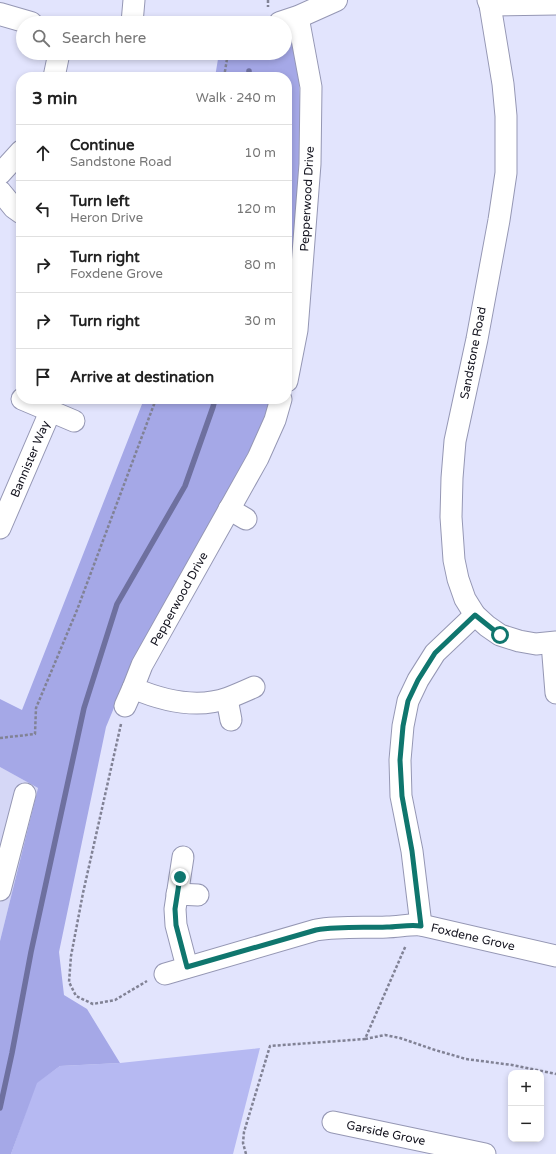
<!DOCTYPE html>
<meta charset="utf-8">
<style>
:root{--surface:#fff;--page:#f6f6f6;--text:#222;--muted:#767676;--line:#e0e0e0}
body{margin:0;font-family:"Varela Round",sans-serif;background:var(--page);color:var(--text)}
.controls{position:absolute;right:12px;bottom:12px;display:grid;overflow:hidden;border-radius:8px;box-shadow:0 2px 6px #0003}
.controls button{width:36px;height:36px;display:grid;place-items:center;padding:0;border:0;border-bottom:1px solid var(--line);background:var(--surface);color:var(--text);font:20px sans-serif}
.stop{position:absolute;width:12px;height:12px;margin:-9px;border:3px solid #0f766e;border-radius:50%;background:#fff}
.stop.end{background:#0f766e;border-color:#fff;box-shadow:0 1px 4px #0008}
.list{margin:0;padding:0;list-style:none}
h2{display:flex;justify-content:space-between;align-items:center;height:52px;margin:0;padding:0 16px;font-size:17px}
h2 small{font-size:13px;font-weight:400;color:var(--muted)}
.list li{display:grid;grid-template-columns:26px 1fr auto;gap:12px;align-items:center;box-sizing:border-box;height:56px;padding:0 16px;border-top:1px solid var(--line)}
.list b{display:block;font-size:15px;white-space:nowrap}
.list p{margin:0;font-size:13px;white-space:nowrap;color:var(--muted)}
.list em{font-size:13px;font-style:normal;color:var(--muted)}
.icon{flex:none;width:22px;height:22px;fill:none;stroke:currentColor;stroke-width:2;stroke-linecap:round;stroke-linejoin:round}
.map{position:relative;flex:none;width:556px;height:1154px;overflow:hidden}
.search{position:absolute;background:var(--surface);box-shadow:0 2px 6px #0003;left:16px;top:16px;width:276px;height:44px;display:flex;align-items:center;gap:10px;box-sizing:border-box;padding:0 14px;border-radius:22px;color:var(--muted);font-size:15px}
.panel{position:absolute;background:var(--surface);box-shadow:0 2px 6px #0003;left:16px;top:72px;width:276px;height:332px;border-radius:16px}
.map>svg:first-child{display:block}
</style>
<div class="map">
<svg width="556" height="1154" viewBox="0 0 556 1154">
<rect width="100%" height="100%" fill="#e2e4fd"/>
<path fill="#d5d7f6" d="M0,767L38,788L0,941Z"/>
<path fill="#b6b9f2" d="M260,1048L233,1154H11L36,1083L60,1066L120,1063Z"/>
<g fill="#a5a8e7">
<path d="M285,34H290C301,66 300,98 300,131C299,194 292,258 287,322V77H215L219,53H285Z"/>
<path d="M144,399H272L268,415L247,458L128,674L106,727L59,952L64,995L87,1009L120,1063L60,1066L37,1083L11,1154H0V941L38,788L0,767V699L22,710Z"/>
</g>
<g fill="none" stroke-linecap="round" stroke-linejoin="round">
<g stroke="#6e709f" stroke-width="5.5">
<path d="M249,71V77"/>
<path d="M0,1108L12,1053L31,952L84,708L117,604L185,486L213,407L215,399"/>
</g>
<g stroke="#9597b4" stroke-width="23">
<g id="street">
<path d="M488,0L490,5L503,84L506,116V173L499,220L477,339L455,441L452,478L451,517L454,560L458,579L465,599L475,615L487,626L500,635L519,641L536,644L556,642"/>
<path d="M490,5L556,4"/>
<path d="M132,23L134,0"/>
<path d="M54,77L59,53"/>
<path d="M0,174L21,151"/>
<path d="M0,191L14,208L21,213"/>
<path d="M287,381L297,330L310,164L311,87L298,17"/>
<path d="M22,399L74,421"/>
<path d="M229,509L246,519"/>
<path d="M0,528L50,412"/>
<path d="M552,643L556,693"/>
<path d="M254,687C245,691 236,695 228,698C197,709 161,700 133,688L142,665L258,458L275,420L281,399"/>
<path d="M227,699L231,720"/>
<path d="M125,706L133,688"/>
<path d="M183,857L175,909L176,925L187,967"/>
<path d="M0,890L25,794"/>
<path d="M177,894L198,895"/>
<path d="M421,925L412,851L401,796L400,760L403,726L408,701L418,680L435,653L475,615"/>
<path d="M165,974L316,930C340,926 363,928 387,927C398,927 410,924 421,925L556,956"/>
<path d="M333,1122L485,1154"/>
</g>
</g>
<g stroke="#9597b4" stroke-width="24">
<g id="secondary">
<path d="M0,14L31,23"/>
<path d="M280,23L298,17L336,0"/>
</g>
</g>
<g stroke="#818295" stroke-width="2.5" stroke-dasharray="3 2" stroke-linecap="butt">
<path d="M268,0V7"/>
<path d="M224,77L228,53"/>
<path d="M121,724L83,893L71,956L69,982L76,996L93,1004L115,1000L147,981"/>
<path d="M0,738L35,734L36,708L77,610L156,399"/>
<path d="M365,1039L385,1035L400,1038L435,1050L466,1059L512,1065L556,1074"/>
<path d="M246,1154L243,1143L244,1132L270,1046L365,1039L406,945"/>
</g>
<use href="#street" stroke="#fff" stroke-width="21"/>
<use href="#secondary" stroke="#fff" stroke-width="22"/>
</g>
<g fill="none" stroke-linecap="round" stroke-linejoin="round">
<path stroke="#0f766e" stroke-width="5" d="M180,877L175,909L176,925L187,967L316,930C340,926 363,928 387,927C398,927 410,924 421,926L412,851L402,796L400,760L403,726L408,701L418,680L435,653L475,615L500,635"/>
</g>
<g text-anchor="middle" stroke-width="3" stroke-linejoin="round" paint-order="stroke">
<g font-size="12" fill="#13131e" stroke="#fff">
<text transform="translate(307 199) rotate(-87)" y="4">Pepperwood Drive</text>
<text transform="translate(473 353) rotate(-79)" y="4">Sandstone Road</text>
<text transform="translate(30 459) rotate(-67)" y="4">Bannister Way</text>
<text transform="translate(179 599) rotate(-61)" y="4">Pepperwood Drive</text>
<text transform="translate(473 937) rotate(13)" y="4">Foxdene Grove</text>
<text transform="translate(386 1133) rotate(12)" y="4">Garside Grove</text>
</g>
</g>
</svg>
<div class="controls">
<button>+</button>
<button>−</button>
</div>
<div class="stop" style="left:500px;top:635px"></div>
<div class="stop end" style="left:180px;top:877px"></div>
<div class="search"><svg class="icon" aria-label="search" viewBox="0 0 24 24"><circle cx="10" cy="10" r="6"/><path d="M15 15l6 6"/></svg>Search here</div>
<section class="panel">
<h2>3 min<small>Walk · 240 m</small></h2>
<ul class="list">
<li><svg class="icon" aria-label="ahead" viewBox="0 0 24 24"><path d="M12 20V5M6 11l6-6 6 6"/></svg><div><b>Continue</b><p>Sandstone Road</p></div><em>10 m</em></li>
<li><svg class="icon" aria-label="left" viewBox="0 0 24 24"><path d="M17 20v-9H6M10 6l-5 5 5 5"/></svg><div><b>Turn left</b><p>Heron Drive</p></div><em>120 m</em></li>
<li><svg class="icon" aria-label="right" viewBox="0 0 24 24"><path d="M7 20v-9h11M14 6l5 5-5 5"/></svg><div><b>Turn right</b><p>Foxdene Grove</p></div><em>80 m</em></li>
<li><svg class="icon" aria-label="right" viewBox="0 0 24 24"><path d="M7 20v-9h11M14 6l5 5-5 5"/></svg><div><b>Turn right</b></div><em>30 m</em></li>
<li><svg class="icon" aria-label="arrive" viewBox="0 0 24 24"><path d="M6 21V4h12l-3 4 3 4H6"/></svg><div><b>Arrive at destination</b></div></li>
</ul>
</section>
</div>
